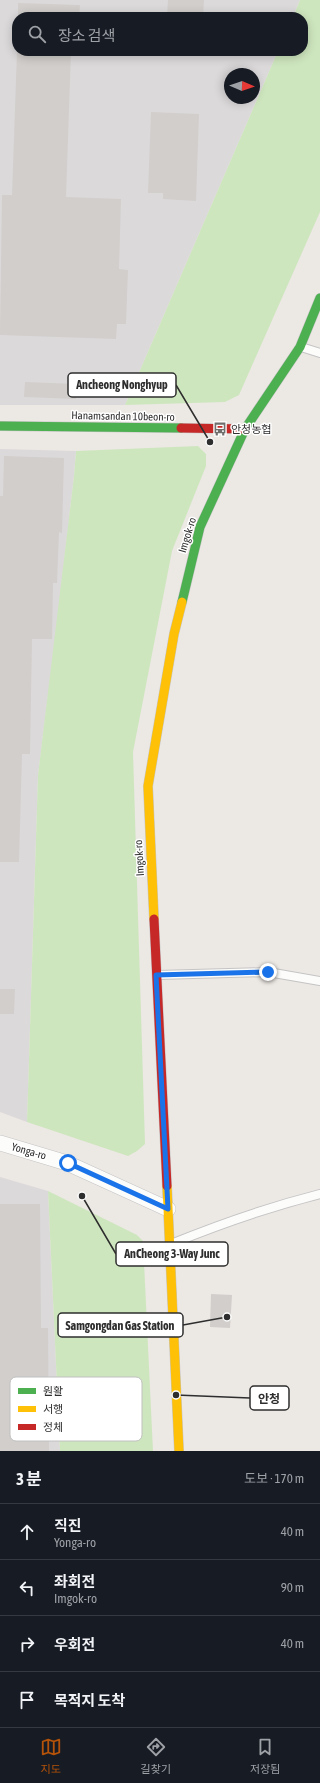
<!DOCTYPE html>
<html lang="ko">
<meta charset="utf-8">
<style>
:root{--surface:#171b24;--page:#20242c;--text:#f1f3f6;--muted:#9ea1a6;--line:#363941;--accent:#b45309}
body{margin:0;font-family:"Asap Condensed","Noto Sans KR",sans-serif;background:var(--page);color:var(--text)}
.compass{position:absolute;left:224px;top:68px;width:36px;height:36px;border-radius:50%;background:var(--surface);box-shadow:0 2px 10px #0003;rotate:92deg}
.stop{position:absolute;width:12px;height:12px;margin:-9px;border:3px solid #1a73e8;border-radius:50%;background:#fff}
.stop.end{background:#1a73e8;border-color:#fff;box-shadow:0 1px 4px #0008}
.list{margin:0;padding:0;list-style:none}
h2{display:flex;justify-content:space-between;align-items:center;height:52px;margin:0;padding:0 16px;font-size:17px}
h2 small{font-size:13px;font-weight:400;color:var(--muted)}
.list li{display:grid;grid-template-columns:26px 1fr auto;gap:12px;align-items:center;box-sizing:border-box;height:56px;padding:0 16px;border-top:1px solid var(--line)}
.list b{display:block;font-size:15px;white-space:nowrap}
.list p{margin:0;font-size:13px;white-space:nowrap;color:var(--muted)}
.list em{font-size:13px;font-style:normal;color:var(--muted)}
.icon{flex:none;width:22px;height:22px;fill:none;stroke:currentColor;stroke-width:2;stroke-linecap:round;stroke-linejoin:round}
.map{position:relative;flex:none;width:320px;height:1451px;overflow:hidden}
.search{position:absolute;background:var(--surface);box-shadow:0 2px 10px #0003;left:12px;right:12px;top:12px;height:44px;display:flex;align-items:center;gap:10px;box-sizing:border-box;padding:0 14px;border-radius:16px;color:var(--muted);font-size:15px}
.sheet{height:276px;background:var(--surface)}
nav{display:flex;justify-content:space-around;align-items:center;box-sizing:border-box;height:56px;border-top:1px solid var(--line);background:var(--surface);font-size:11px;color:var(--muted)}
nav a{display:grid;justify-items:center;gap:2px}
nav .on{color:var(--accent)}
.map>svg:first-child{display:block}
</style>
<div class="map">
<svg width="320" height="1451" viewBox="0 0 320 1451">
<rect width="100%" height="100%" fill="#ece8e4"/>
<g fill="#dcd9db" fill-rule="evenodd">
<path d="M0,0H300L293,17H17V51H278L125,405H0ZM230,74H254V98H230Z"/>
<path d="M0,449L76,451L74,476L55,640L38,775L27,1122L0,1112Z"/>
<path d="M0,1177L48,1191L60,1451H0Z"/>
</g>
<g fill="#cee6be">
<path d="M300,0H320V212L239,395L225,402L125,405L278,51H303V17H293Z"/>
<path d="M198,446L206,454V466L172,551L133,752L145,1144L137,1151L128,1156L27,1122L38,775L74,476L76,451Z"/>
<path d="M48,1191L137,1235L143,1241L153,1451H60Z"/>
</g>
<g fill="#d1cecb">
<path d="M168,0H204L203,17H167Z"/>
<path d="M18,3L80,5L79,17H18Z"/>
<path d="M17,51H71L66,197L121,199L119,269L128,270L126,324H117L116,339L0,335L2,195H12Z"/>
<path d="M151,112L199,114L196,201L163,199V193H148Z"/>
<path d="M25,382L77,384L76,399L24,397Z"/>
<path d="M4,456L64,458L62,533L59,532L57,583H53L52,639H32L30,754H22L19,862H0V496H3Z"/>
<path d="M0,989H15L14,1014H0Z"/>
<path d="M0,1204H40L41,1328H48L49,1451H0Z"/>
<path d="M211,1294L232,1295L230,1328L210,1327Z"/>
</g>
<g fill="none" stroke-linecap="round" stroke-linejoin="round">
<g stroke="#c5c4c5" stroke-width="10">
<g id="lane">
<path d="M301,347L320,353"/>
<path d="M157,975L268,972L320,981"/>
<path d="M171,1244C220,1224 269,1207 320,1194"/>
</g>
</g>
<g stroke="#c5c4c5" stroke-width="16">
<path id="street" d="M0,1143L67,1163L168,1209"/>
</g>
<g stroke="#c5c4c5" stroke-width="10">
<g id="fast">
<path d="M0,426L181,428"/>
<path d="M182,602L200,527L245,429L300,347L320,298"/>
</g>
</g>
<g stroke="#c5c4c5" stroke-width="10">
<g id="slow">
<path d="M154,919L148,786L174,634L182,602"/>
<path d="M167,1186L179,1451"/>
</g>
</g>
<g stroke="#c5c4c5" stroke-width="10">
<g id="jam">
<path d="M181,428L245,429"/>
<path d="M154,919L167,1186"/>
</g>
</g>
<use href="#lane" stroke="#fcfcfb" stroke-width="8"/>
<use href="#street" stroke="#fcfcfb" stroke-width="15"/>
<use href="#fast" stroke="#4caf50" stroke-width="9"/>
<use href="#slow" stroke="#ffc107" stroke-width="9"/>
<use href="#jam" stroke="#c62828" stroke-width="9"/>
</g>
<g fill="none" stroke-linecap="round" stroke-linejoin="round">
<path stroke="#1a73e8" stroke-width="5" d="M68,1163L168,1209L156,975L268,972"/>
</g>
<defs>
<g id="bus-bare" transform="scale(1.08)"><path d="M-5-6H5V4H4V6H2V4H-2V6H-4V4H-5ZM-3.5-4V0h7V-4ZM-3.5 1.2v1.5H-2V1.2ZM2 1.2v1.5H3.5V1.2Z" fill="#706f6e" stroke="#fff" stroke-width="2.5" paint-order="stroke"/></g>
</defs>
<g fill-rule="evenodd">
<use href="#bus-bare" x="220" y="429"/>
</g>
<g text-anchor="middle" stroke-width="3" stroke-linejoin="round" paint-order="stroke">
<g font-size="11" fill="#2e2e2e" stroke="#fff">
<text transform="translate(123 416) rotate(1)" y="4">Hanamsandan 10beon-ro</text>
<text transform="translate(187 535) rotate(-73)" y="4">Imgok-ro</text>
<text transform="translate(139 858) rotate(-93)" y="4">Imgok-ro</text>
<text transform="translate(29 1151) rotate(16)" y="4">Yonga-ro</text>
</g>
<g font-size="11" fill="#2e2e2e" stroke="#fff" text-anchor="start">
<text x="231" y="433">안청농협</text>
</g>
</g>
<rect x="10" y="1377" width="132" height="64" rx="6" fill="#fff" stroke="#c0c0c0" stroke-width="1"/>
<rect x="18" y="1388" width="18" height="6" fill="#4caf50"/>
<rect x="18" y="1406" width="18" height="6" fill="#ffc107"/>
<rect x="18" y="1424" width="18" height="6" fill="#c62828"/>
<g font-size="11" fill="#2e2e2e">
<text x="43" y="1395">원활</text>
<text x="43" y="1413">서행</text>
<text x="43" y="1431">정체</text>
</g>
<path fill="none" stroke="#2e2e2e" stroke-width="1.5" d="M210 442L176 385M82 1196L116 1254M227 1317L183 1325M176 1395L250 1398"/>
<g fill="#2e2e2e" stroke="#fff" stroke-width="1.5">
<circle cx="210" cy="442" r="4"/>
<circle cx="82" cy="1196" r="4"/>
<circle cx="227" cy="1317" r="4"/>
<circle cx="176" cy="1395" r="4"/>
</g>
<g fill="#fff" stroke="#2e2e2e" stroke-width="1.5">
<rect x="68" y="373" width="108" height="24" rx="4"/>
<rect x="116" y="1242" width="112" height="24" rx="4"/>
<rect x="58" y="1313" width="125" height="24" rx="4"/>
<rect x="250" y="1386" width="39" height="24" rx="4"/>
</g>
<g font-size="12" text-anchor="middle" font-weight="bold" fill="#2e2e2e">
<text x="122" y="389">Ancheong Nonghyup</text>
<text x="172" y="1258">AnCheong 3-Way Junc</text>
<text x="120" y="1330">Samgongdan Gas Station</text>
<text x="269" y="1403">안청</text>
</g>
</svg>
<svg class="compass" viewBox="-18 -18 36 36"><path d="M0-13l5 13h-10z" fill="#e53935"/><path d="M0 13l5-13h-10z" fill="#9ea1a6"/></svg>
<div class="stop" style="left:68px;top:1163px"></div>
<div class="stop end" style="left:268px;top:972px"></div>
<div class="search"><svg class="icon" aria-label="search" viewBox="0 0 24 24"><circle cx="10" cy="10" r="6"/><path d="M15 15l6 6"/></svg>장소 검색</div>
</div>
<section class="sheet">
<h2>3 분<small>도보 · 170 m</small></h2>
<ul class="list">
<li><svg class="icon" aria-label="ahead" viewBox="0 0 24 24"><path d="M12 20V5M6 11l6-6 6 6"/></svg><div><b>직진</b><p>Yonga-ro</p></div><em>40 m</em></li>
<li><svg class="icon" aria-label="left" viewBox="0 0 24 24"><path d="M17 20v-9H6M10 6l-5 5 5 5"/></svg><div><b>좌회전</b><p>Imgok-ro</p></div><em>90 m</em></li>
<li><svg class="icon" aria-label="right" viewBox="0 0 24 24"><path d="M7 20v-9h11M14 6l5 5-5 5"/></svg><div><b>우회전</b></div><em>40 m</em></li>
<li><svg class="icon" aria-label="arrive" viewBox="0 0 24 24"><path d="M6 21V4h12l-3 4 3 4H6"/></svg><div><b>목적지 도착</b></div></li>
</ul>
</section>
<nav>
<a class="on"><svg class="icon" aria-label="map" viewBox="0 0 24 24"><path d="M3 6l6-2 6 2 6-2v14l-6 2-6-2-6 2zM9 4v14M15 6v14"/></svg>지도</a>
<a><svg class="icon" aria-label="directions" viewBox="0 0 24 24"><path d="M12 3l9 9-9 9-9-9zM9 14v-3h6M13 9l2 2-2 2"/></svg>길찾기</a>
<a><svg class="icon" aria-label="saved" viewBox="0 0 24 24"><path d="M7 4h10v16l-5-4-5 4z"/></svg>저장됨</a>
</nav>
